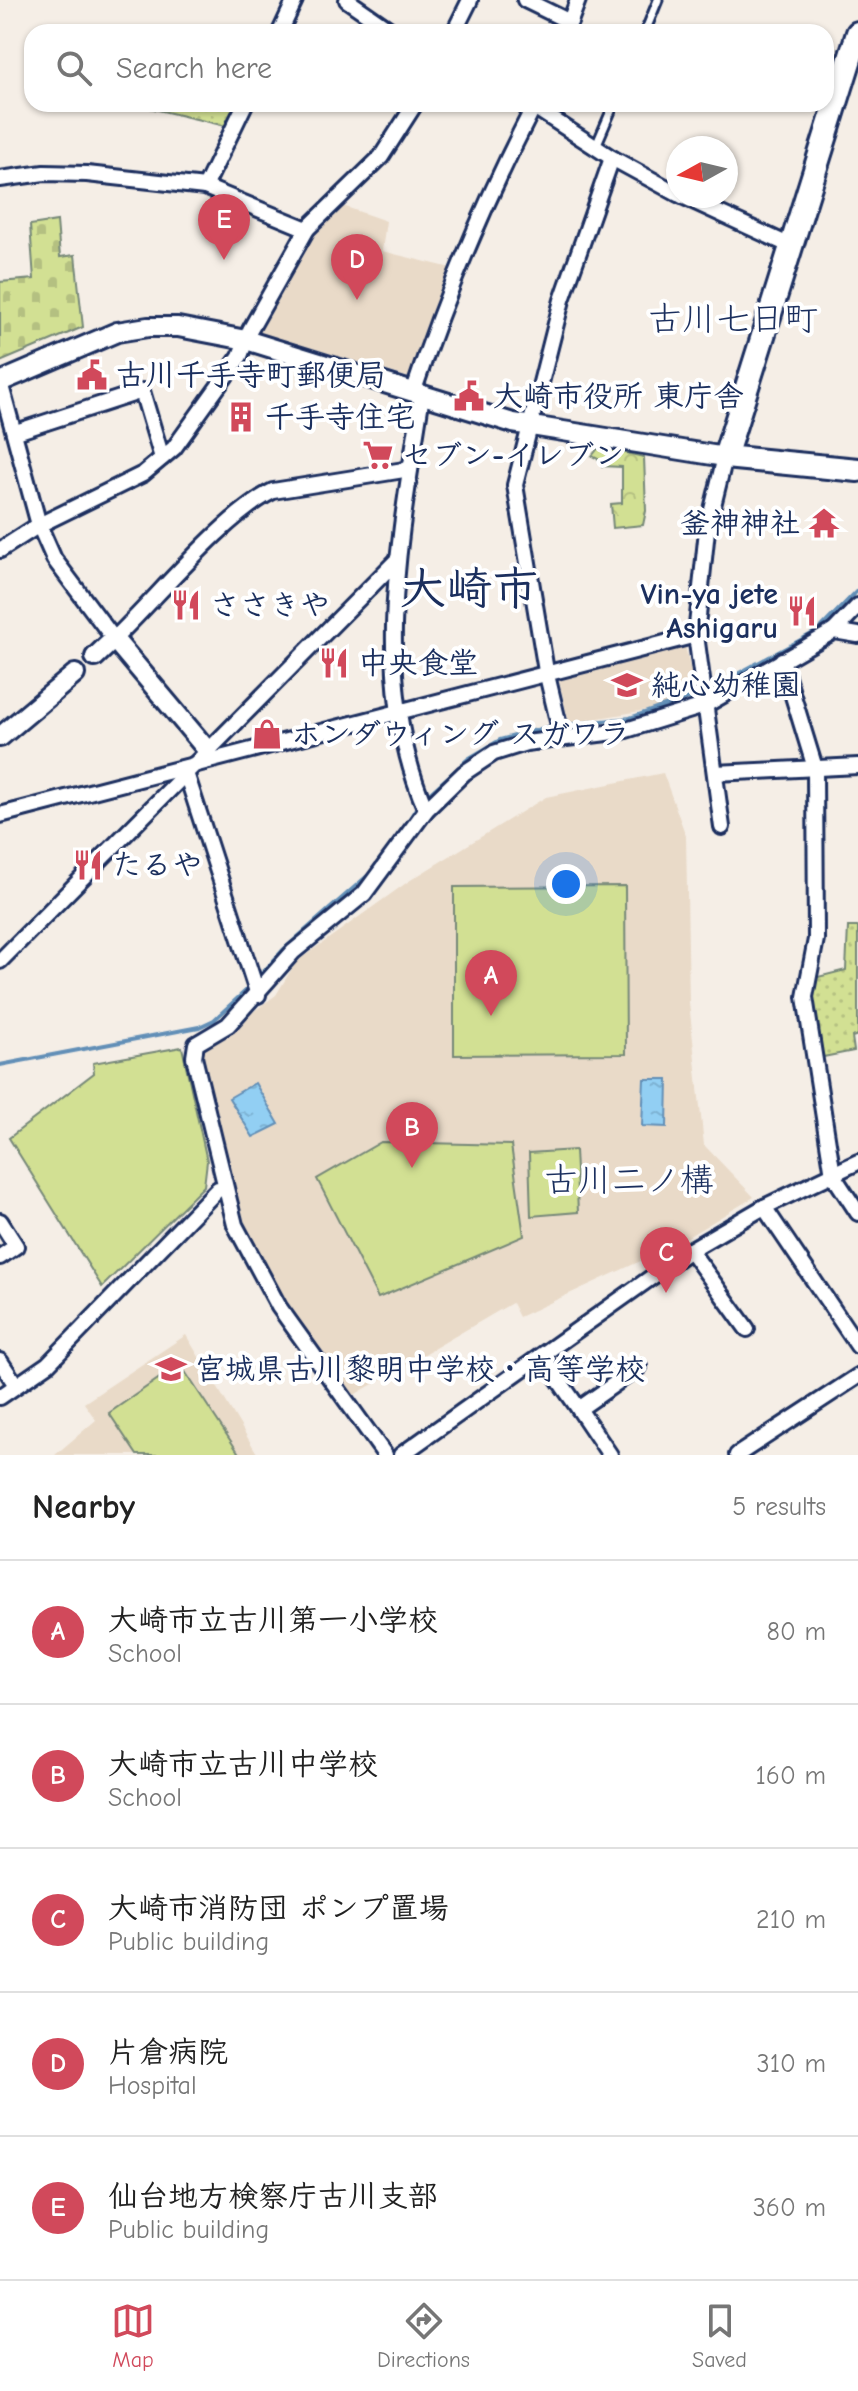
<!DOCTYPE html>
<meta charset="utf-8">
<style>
:root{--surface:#fff;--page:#f2f2f2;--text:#222;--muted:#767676;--line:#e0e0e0;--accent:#d1495b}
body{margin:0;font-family:"Comic Neue","Klee One",sans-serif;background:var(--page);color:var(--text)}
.compass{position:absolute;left:666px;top:136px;width:72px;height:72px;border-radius:50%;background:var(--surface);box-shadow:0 2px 6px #0004;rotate:262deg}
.you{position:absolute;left:566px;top:884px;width:28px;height:28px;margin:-20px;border:6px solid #fff;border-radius:50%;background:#1a73e8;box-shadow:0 0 0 12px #1a73e833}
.badge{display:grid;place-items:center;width:52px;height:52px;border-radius:50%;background:var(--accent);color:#fff;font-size:26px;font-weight:700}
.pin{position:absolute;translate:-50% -66px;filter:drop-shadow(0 2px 4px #0008)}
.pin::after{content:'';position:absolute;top:42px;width:28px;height:24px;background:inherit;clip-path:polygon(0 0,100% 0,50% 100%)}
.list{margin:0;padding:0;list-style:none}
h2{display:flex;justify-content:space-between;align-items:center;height:104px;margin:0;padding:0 32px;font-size:34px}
h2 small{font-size:26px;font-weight:400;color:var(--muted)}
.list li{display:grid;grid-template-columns:52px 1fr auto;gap:24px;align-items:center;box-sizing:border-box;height:144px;padding:0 32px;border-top:2px solid var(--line)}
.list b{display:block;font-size:30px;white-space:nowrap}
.list p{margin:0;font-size:26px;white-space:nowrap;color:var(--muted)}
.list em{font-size:26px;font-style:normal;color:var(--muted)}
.icon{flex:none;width:44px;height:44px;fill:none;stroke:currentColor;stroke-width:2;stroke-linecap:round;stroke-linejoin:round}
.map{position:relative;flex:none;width:858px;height:1455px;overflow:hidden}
.search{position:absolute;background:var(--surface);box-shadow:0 2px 6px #0004;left:24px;right:24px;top:24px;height:88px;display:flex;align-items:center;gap:20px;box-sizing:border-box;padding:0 28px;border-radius:24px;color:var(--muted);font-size:30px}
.sheet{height:824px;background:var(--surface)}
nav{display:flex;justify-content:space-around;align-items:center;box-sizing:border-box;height:112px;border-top:2px solid var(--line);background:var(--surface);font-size:22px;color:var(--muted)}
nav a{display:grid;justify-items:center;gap:4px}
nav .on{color:var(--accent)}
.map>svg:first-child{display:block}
</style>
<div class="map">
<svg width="858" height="1455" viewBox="0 0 858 1455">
<defs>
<pattern id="green-dots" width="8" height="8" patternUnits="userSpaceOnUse" patternTransform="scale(2)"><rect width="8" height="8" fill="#d2e093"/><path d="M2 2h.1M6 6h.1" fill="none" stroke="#b4c081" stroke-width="1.8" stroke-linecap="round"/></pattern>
<pattern id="forest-crowns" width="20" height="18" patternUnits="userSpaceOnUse" patternTransform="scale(2)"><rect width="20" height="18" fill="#d2e093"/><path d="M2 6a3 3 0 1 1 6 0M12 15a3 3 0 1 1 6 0" fill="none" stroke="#b4c081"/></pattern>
<pattern id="cemetery-stones" width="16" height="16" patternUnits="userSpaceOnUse" patternTransform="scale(2)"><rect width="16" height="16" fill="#d2e093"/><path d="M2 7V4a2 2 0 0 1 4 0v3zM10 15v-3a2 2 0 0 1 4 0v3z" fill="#b4c081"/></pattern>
<pattern id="water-ripples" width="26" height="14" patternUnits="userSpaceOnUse" patternTransform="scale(2)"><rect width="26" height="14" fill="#92cff3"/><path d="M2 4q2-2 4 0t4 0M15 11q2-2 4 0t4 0" fill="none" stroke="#7db2d3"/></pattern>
</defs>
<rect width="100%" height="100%" fill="#f5eee6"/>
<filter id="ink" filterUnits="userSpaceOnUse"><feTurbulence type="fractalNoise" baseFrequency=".0125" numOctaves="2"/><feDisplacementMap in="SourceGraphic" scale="16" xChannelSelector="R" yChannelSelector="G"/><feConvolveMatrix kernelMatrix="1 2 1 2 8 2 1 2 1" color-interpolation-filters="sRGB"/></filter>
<g filter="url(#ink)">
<g fill="#e9dac8">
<path d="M343,206L386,221L382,251L451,268L410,378L258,332L313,231Z"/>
<path d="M685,646L696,692L659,708L569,723L558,677Z"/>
<path d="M663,773L686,836L689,1002L704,1145L754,1197L671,1247L519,1317L512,1303L349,1398L295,1321L232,1198L202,1057L205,1047L276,995L296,962L409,881L546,797Z"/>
<path d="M186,1335L258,1455H55L96,1420L84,1403Z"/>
</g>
<g fill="url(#green-dots)" stroke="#768878" stroke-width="2">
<path d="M133,104H241L230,127Z"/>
<path d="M848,927H858V1035L852,1037L854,1051L818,1058L809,997L814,978L846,970Z"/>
</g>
<path fill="url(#forest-crowns)" stroke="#768878" stroke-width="2" d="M599,447L644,457L646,511L643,525L613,528L611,504L622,503V467L602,466V461L592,456Z"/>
<path fill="url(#cemetery-stones)" stroke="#768878" stroke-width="2" d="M57,221L60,257L75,255L83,327L0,362V282L34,279L30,225Z"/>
<g fill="#d2e093" stroke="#768878" stroke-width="2">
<path d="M625,886L626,1054L454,1055V887Z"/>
<path d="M182,1047L207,1161L204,1186L102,1287L9,1138L94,1073L93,1063Z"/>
<path d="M381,1142L511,1145L524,1236L378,1298L317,1179Z"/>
<path d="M575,1150L578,1212L531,1216L529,1153Z"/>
<path d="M180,1364L240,1455H137L109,1413Z"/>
</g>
<g fill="url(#water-ripples)" stroke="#628fb7" stroke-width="2">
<path d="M644,1079H668L667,1127L642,1126Z"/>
<path d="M255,1083L279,1124L253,1137L229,1098Z"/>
</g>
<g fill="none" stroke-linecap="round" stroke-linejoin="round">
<g stroke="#628fb7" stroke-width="4">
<path d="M708,690L819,630L858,590"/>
<path d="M427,796L468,759L500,740L548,727L630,718L700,694"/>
<path d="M404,828L418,805"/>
<path d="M257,979L283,950L373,871"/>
<path d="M0,1065L199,1027L214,1020L251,986"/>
</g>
<g stroke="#1b2f5e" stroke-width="13">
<g id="lane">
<path d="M645,32L658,0"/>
<path d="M596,146L614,104"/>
</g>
</g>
<g stroke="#1b2f5e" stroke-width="20">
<g id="street">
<path d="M347,0L393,32"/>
<path d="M525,0L570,22"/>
<path d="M280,32L295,0"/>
<path d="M454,32L470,0"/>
<path d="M566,32L578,0"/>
<path d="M534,107L612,158L678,194"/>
<path d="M0,179L44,173L87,174L205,187L307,229"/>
<path d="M205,187L245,104"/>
<path d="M682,196L793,247"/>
<path d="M0,382L39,525L54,559L114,639C157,598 223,516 273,491L410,469"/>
<path d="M413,393C446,293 487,197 535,104"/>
<path d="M422,395C401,531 369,679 426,810"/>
<path d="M16,432L142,391L162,458"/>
<path d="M0,550L39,525L143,474L174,448L240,356L250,330L307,229L381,157L415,104"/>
<path d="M834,631L858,635"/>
<path d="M782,660L815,768L816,939L805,997L833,1175L858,1213"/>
<path d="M562,738L546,671L515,485L562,300L612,158"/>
<path d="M186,773L258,995"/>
<path d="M715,773L858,766"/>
<path d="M0,815L696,635"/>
<path d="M722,827L696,635L707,530L725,457"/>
<path d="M0,961L397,560"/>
<path d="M764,1207L858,1346"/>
<path d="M0,1221L16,1246L0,1257"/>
<path d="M690,1250L747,1329"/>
<path d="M542,1356L579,1409L639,1367"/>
<path d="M0,1361L16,1385"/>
<path d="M0,1397L48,1364L218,1189"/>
<path d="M579,1409L610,1455"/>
<path d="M385,1455L279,1307L235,1225L194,1057L196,1044L228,1025L293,952L364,894L426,810L464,773L494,753L526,743L623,731L704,706L834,631L858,606"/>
<path d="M401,1455L690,1250L764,1207L858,1162"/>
<path d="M737,1455L858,1376"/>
</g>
</g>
<g stroke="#1b2f5e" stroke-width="24">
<g id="secondary">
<path d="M0,382L117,332L148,327H178L246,340L513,423L725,457"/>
<path d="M95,657L114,639L208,751"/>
<path d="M0,737L75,674"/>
</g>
</g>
<g stroke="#1b2f5e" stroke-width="28">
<path id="primary" d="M858,33L725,457L858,470"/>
</g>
<use href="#lane" stroke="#fff" stroke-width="7"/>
<use href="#street" stroke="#fff" stroke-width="14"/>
<use href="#secondary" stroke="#fff" stroke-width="18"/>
<use href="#primary" stroke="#fff" stroke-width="22"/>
</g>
</g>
<defs>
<g id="civic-bare" transform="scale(2.4)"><path d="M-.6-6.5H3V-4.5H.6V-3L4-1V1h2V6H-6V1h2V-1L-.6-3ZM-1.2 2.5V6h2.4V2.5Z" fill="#d1495b" stroke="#fff" stroke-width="2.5" paint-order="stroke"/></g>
<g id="building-bare" transform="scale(2.4)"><path d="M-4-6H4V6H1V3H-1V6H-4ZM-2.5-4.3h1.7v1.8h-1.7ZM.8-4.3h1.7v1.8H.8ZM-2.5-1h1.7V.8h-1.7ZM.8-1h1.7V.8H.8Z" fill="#d1495b" stroke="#fff" stroke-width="2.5" paint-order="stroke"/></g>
<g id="supermarket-bare" transform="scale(2.4)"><path d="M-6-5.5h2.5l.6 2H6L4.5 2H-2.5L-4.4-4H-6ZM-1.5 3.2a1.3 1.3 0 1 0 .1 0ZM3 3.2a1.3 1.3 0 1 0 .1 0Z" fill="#d1495b" stroke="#fff" stroke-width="2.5" paint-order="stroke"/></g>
<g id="temple-bare" transform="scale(2.4)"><path d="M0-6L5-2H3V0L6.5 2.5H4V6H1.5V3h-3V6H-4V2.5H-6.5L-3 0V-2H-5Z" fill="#d1495b" stroke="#fff" stroke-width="2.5" paint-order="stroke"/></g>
<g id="restaurant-bare" transform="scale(2.4)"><path d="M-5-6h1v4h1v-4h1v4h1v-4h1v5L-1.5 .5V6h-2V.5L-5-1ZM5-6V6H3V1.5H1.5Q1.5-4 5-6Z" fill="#d1495b" stroke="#fff" stroke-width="2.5" paint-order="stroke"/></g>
<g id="school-bare" transform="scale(2.4)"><path d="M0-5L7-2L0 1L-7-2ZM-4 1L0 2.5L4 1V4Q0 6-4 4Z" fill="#d1495b" stroke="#fff" stroke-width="2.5" paint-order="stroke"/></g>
<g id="shop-bare" transform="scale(2.4)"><path d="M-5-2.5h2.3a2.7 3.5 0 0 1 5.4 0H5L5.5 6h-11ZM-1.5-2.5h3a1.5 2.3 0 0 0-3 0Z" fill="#d1495b" stroke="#fff" stroke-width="2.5" paint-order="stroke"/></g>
</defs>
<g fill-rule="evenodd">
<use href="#civic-bare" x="92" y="375"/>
<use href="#civic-bare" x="469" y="396"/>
<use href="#building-bare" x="241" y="417"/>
<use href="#supermarket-bare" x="378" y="455"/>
<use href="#temple-bare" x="824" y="523"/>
<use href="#restaurant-bare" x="186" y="605"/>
<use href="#restaurant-bare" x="802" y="611"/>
<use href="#restaurant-bare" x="334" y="663"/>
<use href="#school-bare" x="627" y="685"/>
<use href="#shop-bare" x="267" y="734"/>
<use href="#restaurant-bare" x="88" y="865"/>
<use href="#school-bare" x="171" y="1369"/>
</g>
<g text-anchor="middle" stroke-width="8" stroke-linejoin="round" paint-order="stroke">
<g font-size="30" font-weight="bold" fill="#1b2f5e" stroke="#fff" text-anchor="start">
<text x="116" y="385">古川千手寺町郵便局</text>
<text x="493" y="406">大崎市役所 東庁舎</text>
<text x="265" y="427">千手寺住宅</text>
<text x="402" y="465">セブン-イレブン</text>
<text x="800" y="533" text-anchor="end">釜神神社</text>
<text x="778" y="604" text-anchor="end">Vin-ya jete<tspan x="778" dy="34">Ashigaru</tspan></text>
<text x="210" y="615">ささきや</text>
<text x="358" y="673">中央食堂</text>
<text x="651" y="695">純心幼稚園</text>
<text x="291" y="744">ホンダウィング スガワラ</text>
<text x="112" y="875">たるや</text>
<text x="195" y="1379">宮城県古川黎明中学校・高等学校</text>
</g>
<g font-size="34" fill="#1b2f5e" stroke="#fff">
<text x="733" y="330">古川七日町</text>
<text x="629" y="1191">古川二ノ構</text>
</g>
<g font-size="46" font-weight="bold" fill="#1b2f5e" stroke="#fff">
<text x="469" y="604">大崎市</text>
</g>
</g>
</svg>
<svg class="compass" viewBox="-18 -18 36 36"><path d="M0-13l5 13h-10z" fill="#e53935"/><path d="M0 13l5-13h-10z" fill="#767676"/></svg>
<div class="you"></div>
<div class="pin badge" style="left:491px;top:1016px">A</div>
<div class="pin badge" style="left:412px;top:1168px">B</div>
<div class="pin badge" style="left:666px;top:1293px">C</div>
<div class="pin badge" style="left:357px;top:300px">D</div>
<div class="pin badge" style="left:224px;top:260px">E</div>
<div class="search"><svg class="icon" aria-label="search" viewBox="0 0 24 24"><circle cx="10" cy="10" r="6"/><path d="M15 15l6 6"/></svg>Search here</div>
</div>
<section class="sheet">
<h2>Nearby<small>5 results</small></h2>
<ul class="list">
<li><span class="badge">A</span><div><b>大崎市立古川第一小学校</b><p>School</p></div><em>80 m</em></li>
<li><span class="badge">B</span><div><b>大崎市立古川中学校</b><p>School</p></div><em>160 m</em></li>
<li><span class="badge">C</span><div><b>大崎市消防団 ポンプ置場</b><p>Public building</p></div><em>210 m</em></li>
<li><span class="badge">D</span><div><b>片倉病院</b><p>Hospital</p></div><em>310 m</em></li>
<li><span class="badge">E</span><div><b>仙台地方検察庁古川支部</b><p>Public building</p></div><em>360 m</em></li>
</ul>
</section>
<nav>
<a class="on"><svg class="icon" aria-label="map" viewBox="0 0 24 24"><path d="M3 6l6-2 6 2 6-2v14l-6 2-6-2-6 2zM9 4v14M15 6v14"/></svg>Map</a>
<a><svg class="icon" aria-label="directions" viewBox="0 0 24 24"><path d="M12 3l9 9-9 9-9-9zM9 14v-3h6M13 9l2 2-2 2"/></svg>Directions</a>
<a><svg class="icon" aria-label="saved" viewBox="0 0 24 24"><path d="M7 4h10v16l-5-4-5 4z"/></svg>Saved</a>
</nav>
